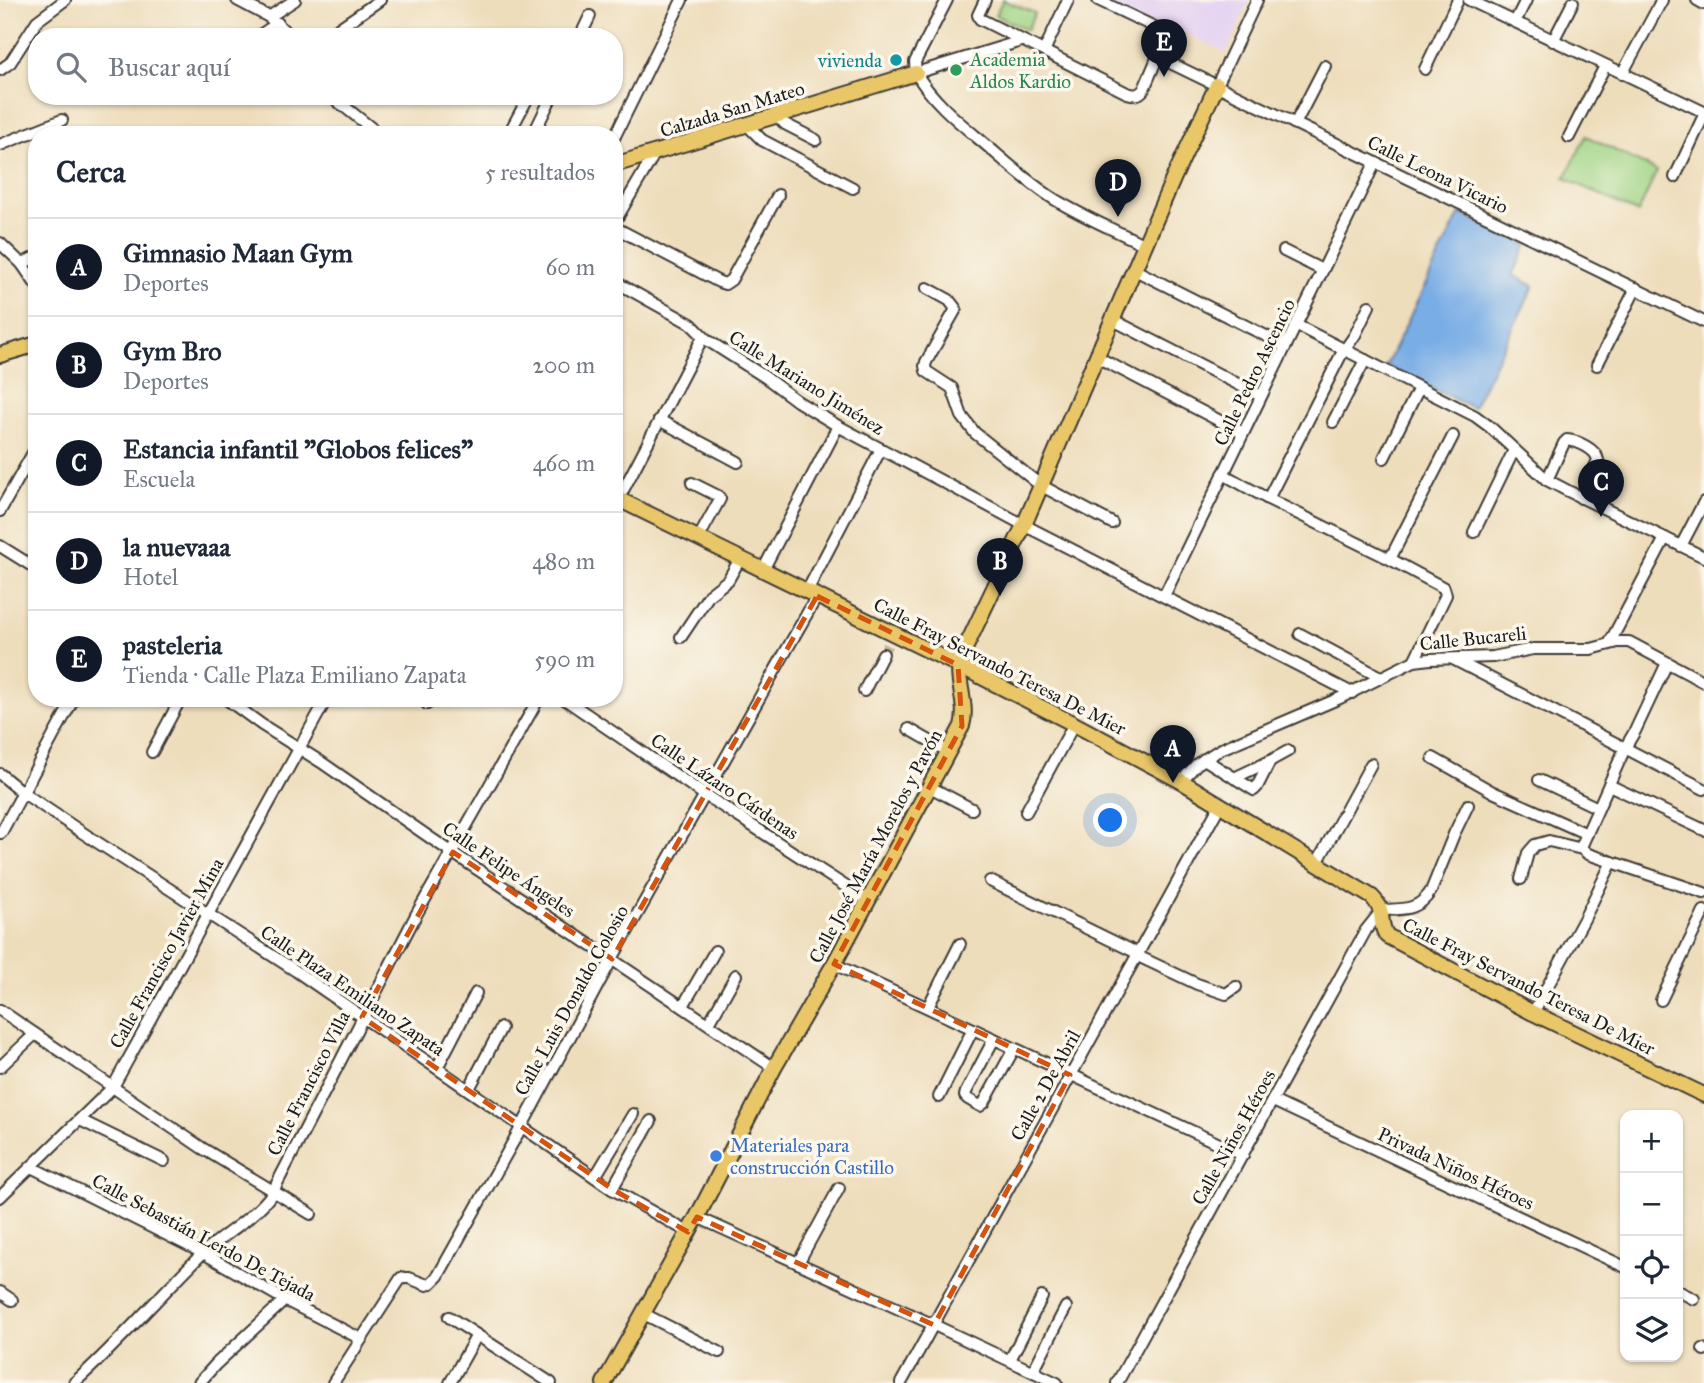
<!DOCTYPE html>
<html lang="es">
<meta charset="utf-8">
<style>
:root{--surface:#fff;--page:#f6f6f7;--text:#1f2937;--muted:#747a83;--line:#e0e1e3;--accent:#111827}
body{margin:0;font-family:"IM FELL Great Primer",serif;background:var(--page);color:var(--text)}
.controls{position:absolute;right:21px;bottom:21px;display:grid;overflow:hidden;border-radius:14px;box-shadow:0 2px 5px #0004}
.controls button{width:63px;height:63px;display:grid;place-items:center;padding:0;border:0;border-bottom:2px solid var(--line);background:var(--surface);color:var(--text);font:35px sans-serif}
.you{position:absolute;left:1111px;top:821px;width:24px;height:24px;margin:-18px;border:5px solid #fff;border-radius:50%;background:#1a73e8;box-shadow:0 0 0 10px #1a73e833}
.badge{display:grid;place-items:center;width:46px;height:46px;border-radius:50%;background:var(--accent);color:#fff;font-size:23px;font-weight:700}
.pin{position:absolute;translate:-50% -58px;filter:drop-shadow(0 2px 4px #0008)}
.pin::after{content:'';position:absolute;top:37px;width:24px;height:21px;background:inherit;clip-path:polygon(0 0,100% 0,50% 100%)}
.list{margin:0;padding:0;list-style:none}
h2{display:flex;justify-content:space-between;align-items:center;height:91px;margin:0;padding:0 28px;font-size:30px}
h2 small{font-size:23px;font-weight:400;color:var(--muted)}
.list li{display:grid;grid-template-columns:46px 1fr auto;gap:21px;align-items:center;box-sizing:border-box;height:98px;padding:0 28px;border-top:2px solid var(--line)}
.list b{display:block;font-size:26px;white-space:nowrap}
.list p{margin:0;font-size:23px;white-space:nowrap;color:var(--muted)}
.list em{font-size:23px;font-style:normal;color:var(--muted)}
.icon{flex:none;width:38px;height:38px;fill:none;stroke:currentColor;stroke-width:2;stroke-linecap:round;stroke-linejoin:round}
.map{position:relative;flex:none;width:1704px;height:1383px;overflow:hidden}
.search{position:absolute;background:var(--surface);box-shadow:0 2px 5px #0004;left:28px;top:28px;width:595px;height:77px;display:flex;align-items:center;gap:18px;box-sizing:border-box;padding:0 24px;border-radius:28px;color:var(--muted);font-size:26px}
.panel{position:absolute;background:var(--surface);box-shadow:0 2px 5px #0004;left:28px;top:126px;width:595px;height:581px;border-radius:28px}
.map>svg:first-child{display:block}
</style>
<div class="map">
<svg width="1704" height="1383" viewBox="0 0 1704 1383">
<rect width="100%" height="100%" fill="#fbf7ec"/>
<filter id="ink" filterUnits="userSpaceOnUse"><feTurbulence type="fractalNoise" baseFrequency=".0143" numOctaves="2"/><feDisplacementMap in="SourceGraphic" scale="14" xChannelSelector="R" yChannelSelector="G"/><feConvolveMatrix kernelMatrix="1 2 1 2 8 2 1 2 1" color-interpolation-filters="sRGB"/></filter>
<filter id="wash" filterUnits="userSpaceOnUse"><feTurbulence type="fractalNoise" baseFrequency=".00686" numOctaves="4" result="noise"/><feDisplacementMap in="SourceGraphic" scale="28" xChannelSelector="R" yChannelSelector="G"/><feGaussianBlur stdDeviation="1.57" result="paint"/><feColorMatrix in="noise" values="0 0 0 0 0 0 0 0 0 0 0 0 0 0 0 0 0 1.4 0 .05"/><feComposite in="paint" operator="in"/></filter>
<g filter="url(#wash)">
<rect width="100%" height="100%" fill="#edb"/>
<path fill="#e5d3f1" d="M1111,0H1250L1226,53L1175,28L1171,36L1108,7Z"/>
<g fill="#a0d484" stroke="#5e7850" stroke-width="2">
<path d="M1003,0L1035,13L1027,30L995,15Z"/>
<path d="M1586,136L1657,171L1638,213L1565,178Z"/>
</g>
<path fill="#79ade6" stroke="#4a6481" stroke-width="2" d="M1460,213L1527,245L1513,275L1534,286L1473,408L1386,366Z"/>
</g>
<g filter="url(#ink)">
<g fill="none" stroke-linecap="round" stroke-linejoin="round">
<path stroke="#c4b69b" stroke-width="10" stroke-dasharray="10 5" stroke-linecap="butt" d="M883,654L890,640"/>
<g stroke="#3c3934" stroke-width="14">
<g id="minor">
<path d="M237,0L269,17L292,37"/>
<path d="M985,0L978,15L980,19L1127,93C1134,95 1139,96 1144,89L1166,37L1163,31L1098,0"/>
<path d="M1469,0L1704,112"/>
<path d="M1697,0L1704,4"/>
<path d="M269,17L295,0"/>
<path d="M1515,22L1526,0"/>
<path d="M257,37L278,23"/>
<path d="M326,37L380,0"/>
<path d="M580,37L590,16"/>
<path d="M1553,41L1573,2"/>
<path d="M1044,51L1068,0"/>
<path d="M1158,57L1704,322"/>
<path d="M1425,69L1458,0"/>
<path d="M0,70L10,63L37,21L65,0"/>
<path d="M916,73C931,99 956,120 979,139C1003,159 1027,182 1054,199C1083,217 1115,230 1145,245"/>
<path d="M916,73L1021,41"/>
<path d="M916,73L915,62L947,0"/>
<path d="M1622,74L1662,0"/>
<path d="M1217,85L1257,0"/>
<path d="M331,96L380,135"/>
<path d="M777,116L785,124L816,140"/>
<path d="M1295,124L1325,66"/>
<path d="M747,125L762,140L853,188"/>
<path d="M508,135L529,96"/>
<path d="M533,135L552,96"/>
<path d="M1569,137L1605,66"/>
<path d="M614,138L682,0"/>
<path d="M0,145L62,120"/>
<path d="M1675,177L1704,115"/>
<path d="M614,223L655,153"/>
<path d="M614,227L719,282L725,284L731,280L778,195"/>
<path d="M0,243L22,264L37,286"/>
<path d="M1284,251L1322,270"/>
<path d="M22,264L37,256"/>
<path d="M1135,270L1286,346"/>
<path d="M614,281L691,324L707,340L765,377L797,401L838,426L1024,525L1352,693"/>
<path d="M927,288L949,300L956,309L926,362L925,366L926,371L952,388L962,416L975,433L1040,485L1112,523"/>
<path d="M1113,320L1261,396"/>
<path d="M1296,325L1475,416L1490,427L1547,480L1568,491L1704,557"/>
<path d="M1097,357L1243,433"/>
<path d="M1597,365L1636,288"/>
<path d="M659,420L738,462"/>
<path d="M1333,422L1365,360"/>
<path d="M1384,458L1419,388"/>
<path d="M1223,474L1268,499L1390,559L1444,588L1446,595L1414,661"/>
<path d="M1547,480L1564,443L1567,440C1578,441 1596,449 1598,460L1581,498"/>
<path d="M692,483L718,496L720,499L698,539"/>
<path d="M1268,499L1341,355L1355,335L1369,306"/>
<path d="M618,500L703,337"/>
<path d="M0,511L37,446"/>
<path d="M1474,532L1514,450"/>
<path d="M0,546L37,569"/>
<path d="M1681,546L1704,502"/>
<path d="M1390,559L1453,436"/>
<path d="M763,570L838,426"/>
<path d="M807,591L881,449"/>
<path d="M1164,596L1375,163"/>
<path d="M1300,634L1380,677"/>
<path d="M681,637L709,595L728,580L740,559"/>
<path d="M1609,644L1665,538"/>
<path d="M1453,659L1704,789"/>
<path d="M864,691L883,654"/>
<path d="M225,698L262,725L321,762L432,839L774,1068"/>
<path d="M563,698L705,795L868,901"/>
<path d="M427,704L430,698"/>
<path d="M909,729L949,752"/>
<path d="M152,752L181,698"/>
<path d="M1433,758L1493,792L1587,834"/>
<path d="M1204,759L1254,790L1257,787L1270,761"/>
<path d="M0,774L22,792L83,833L296,971L612,1189L688,1232"/>
<path d="M1234,778L1270,761L1288,751"/>
<path d="M1539,780L1598,808"/>
<path d="M1181,781L1197,764L1221,749L1340,698L1414,661L1430,659L1493,657L1533,649H1591L1618,642H1629L1704,682"/>
<path d="M1609,785L1704,830"/>
<path d="M930,787L972,809"/>
<path d="M1026,812L1074,724"/>
<path d="M1,833L74,698"/>
<path d="M1582,849V845L1625,748L1635,731L1667,663"/>
<path d="M1317,863L1371,764"/>
<path d="M1521,879L1528,853L1535,845L1549,841L1582,849L1588,854L1612,862L1704,893"/>
<path d="M990,881L1137,953L1142,958L1197,984L1226,994L1236,987"/>
<path d="M834,964L1243,1155"/>
<path d="M1661,1000L1704,911"/>
<path d="M683,1006L715,951"/>
<path d="M928,1007L960,944"/>
<path d="M0,1010L202,1148L311,1214"/>
<path d="M1533,1013L1584,919L1612,862"/>
<path d="M709,1023L736,975"/>
<path d="M994,1039L966,1092L965,1096L968,1099L980,1106L984,1103L1014,1049"/>
<path d="M0,1067L35,1034"/>
<path d="M437,1068L476,993"/>
<path d="M469,1089L501,1028"/>
<path d="M939,1097L973,1029"/>
<path d="M1273,1101L1625,1267"/>
<path d="M80,1120L164,1161"/>
<path d="M31,1167L203,1253L285,1300L361,1339"/>
<path d="M595,1177L633,1114"/>
<path d="M612,1189L651,1121"/>
<path d="M0,1197L113,1087L327,698"/>
<path d="M697,1217L934,1325L1057,1383"/>
<path d="M798,1263L839,1188"/>
<path d="M1678,1291L1694,1299"/>
<path d="M0,1292L12,1300"/>
<path d="M642,1313L719,1352"/>
<path d="M449,1317L551,1383"/>
<path d="M1703,1349L1704,1350"/>
<path d="M1010,1360L1042,1297"/>
<path d="M1033,1371L1066,1307"/>
<path d="M74,1383C119,1343 158,1297 201,1255C223,1234 252,1220 271,1195L416,915L539,698"/>
<path d="M199,1383L216,1364L285,1300"/>
<path d="M333,1383L401,1278H409L427,1285L431,1283L438,1276L522,1126L612,959L817,596"/>
<path d="M450,1383L477,1335"/>
<path d="M901,1383L1220,805"/>
<path d="M1117,1383L1366,930L1382,910C1404,909 1418,911 1431,891L1454,834L1468,805"/>
</g>
</g>
<g stroke="#3c3934" stroke-width="18">
<g id="major">
<path d="M614,165L916,73"/>
<path d="M0,355L37,344"/>
<path d="M614,497L958,665L1074,724L1181,781L1372,897C1387,912 1377,922 1387,936L1533,1013L1704,1095"/>
<path d="M604,1383L697,1217L774,1068L834,964L962,726C969,702 953,679 962,655L1024,525L1174,177L1217,85"/>
</g>
</g>
<use href="#minor" stroke="#fff" stroke-width="10"/>
<use href="#major" stroke="#e9c769" stroke-width="14"/>
</g>
</g>
<path fill="none" stroke="#d4530e" stroke-width="5" stroke-dasharray="14 9" stroke-linejoin="round" d="M817,596L958,665L962,726L834,964L1070,1075L934,1325L697,1217L688,1232L612,1189L362,1017L453,852L612,959Z"/>
<circle fill="#0f9aa8" stroke="#fbf7ec" stroke-width="2.5" cx="896" cy="60" r="7"/>
<circle fill="#2e9e5b" stroke="#fbf7ec" stroke-width="2.5" cx="956" cy="70" r="7"/>
<circle fill="#3f7fe0" stroke="#fbf7ec" stroke-width="2.5" cx="716" cy="1156" r="7"/>
<g text-anchor="middle" stroke-width="7" stroke-linejoin="round" paint-order="stroke">
<g font-size="19" fill="#27864d" stroke="#fbf7ec" text-anchor="start">
<text x="970" y="66">Academia<tspan x="970" dy="22">Aldos Kardio</tspan></text>
</g>
<g font-size="19" fill="#0d838f" stroke="#fbf7ec" text-anchor="end">
<text x="882" y="67">vivienda</text>
</g>
<g font-size="19" fill="#1c1c1c" stroke="#fbf7ec">
<text transform="translate(732 109) rotate(-17)" y="7">Calzada San Mateo</text>
<text transform="translate(1438 174) rotate(26)" y="7">Calle Leona Vicario</text>
<text transform="translate(1254 372) rotate(-64)" y="7">Calle Pedro Ascencio</text>
<text transform="translate(807 382) rotate(32)" y="7">Calle Mariano Jiménez</text>
<text transform="translate(1473 638) rotate(-6)" y="7">Calle Bucareli</text>
<text transform="translate(1000 666) rotate(27)" y="7">Calle Fray Servando Teresa De Mier</text>
<text transform="translate(725 786) rotate(34)" y="7">Calle Lázaro Cárdenas</text>
<text transform="translate(875 846) rotate(-62)" y="7">Calle José María Morelos y Pavón</text>
<text transform="translate(509 869) rotate(34)" y="7">Calle Felipe Ángeles</text>
<text transform="translate(166 953) rotate(-61)" y="7">Calle Francisco Javier Mina</text>
<text transform="translate(1529 986) rotate(27)" y="7">Calle Fray Servando Teresa De Mier</text>
<text transform="translate(353 990) rotate(34)" y="7">Calle Plaza Emiliano Zapata</text>
<text transform="translate(571 1000) rotate(-61)" y="7">Calle Luis Donaldo Colosio</text>
<text transform="translate(308 1083) rotate(-63)" y="7">Calle Francisco Villa</text>
<text transform="translate(1045 1085) rotate(-61)" y="7">Calle 2 De Abril</text>
<text transform="translate(1233 1137) rotate(-61)" y="7">Calle Niños Héroes</text>
<text transform="translate(1456 1168) rotate(25)" y="7">Privada Niños Héroes</text>
<text transform="translate(204 1237) rotate(28)" y="7">Calle Sebastián Lerdo De Tejada</text>
</g>
<g font-size="19" fill="#366cbe" stroke="#fbf7ec" text-anchor="start">
<text x="730" y="1152">Materiales para<tspan x="730" dy="22">construcción Castillo</tspan></text>
</g>
</g>
</svg>
<div class="controls">
<button>+</button>
<button>−</button>
<button><svg class="icon" aria-label="locate" viewBox="0 0 24 24"><circle cx="12" cy="12" r="6"/><path d="M12 2v4M12 18v4M2 12h4M18 12h4"/></svg></button>
<button><svg class="icon" aria-label="layers" viewBox="0 0 24 24"><path d="M12 4l9 5-9 5-9-5zM3 14l9 5 9-5"/></svg></button>
</div>
<div class="you"></div>
<div class="pin badge" style="left:1173px;top:783px">A</div>
<div class="pin badge" style="left:1000px;top:596px">B</div>
<div class="pin badge" style="left:1601px;top:517px">C</div>
<div class="pin badge" style="left:1118px;top:217px">D</div>
<div class="pin badge" style="left:1164px;top:77px">E</div>
<div class="search"><svg class="icon" aria-label="search" viewBox="0 0 24 24"><circle cx="10" cy="10" r="6"/><path d="M15 15l6 6"/></svg>Buscar aquí</div>
<section class="panel">
<h2>Cerca<small>5 resultados</small></h2>
<ul class="list">
<li><span class="badge">A</span><div><b>Gimnasio Maan Gym</b><p>Deportes</p></div><em>60 m</em></li>
<li><span class="badge">B</span><div><b>Gym Bro</b><p>Deportes</p></div><em>200 m</em></li>
<li><span class="badge">C</span><div><b>Estancia infantil &quot;Globos felices&quot;</b><p>Escuela</p></div><em>460 m</em></li>
<li><span class="badge">D</span><div><b>la nuevaaa</b><p>Hotel</p></div><em>480 m</em></li>
<li><span class="badge">E</span><div><b>pasteleria</b><p>Tienda · Calle Plaza Emiliano Zapata</p></div><em>590 m</em></li>
</ul>
</section>
</div>
